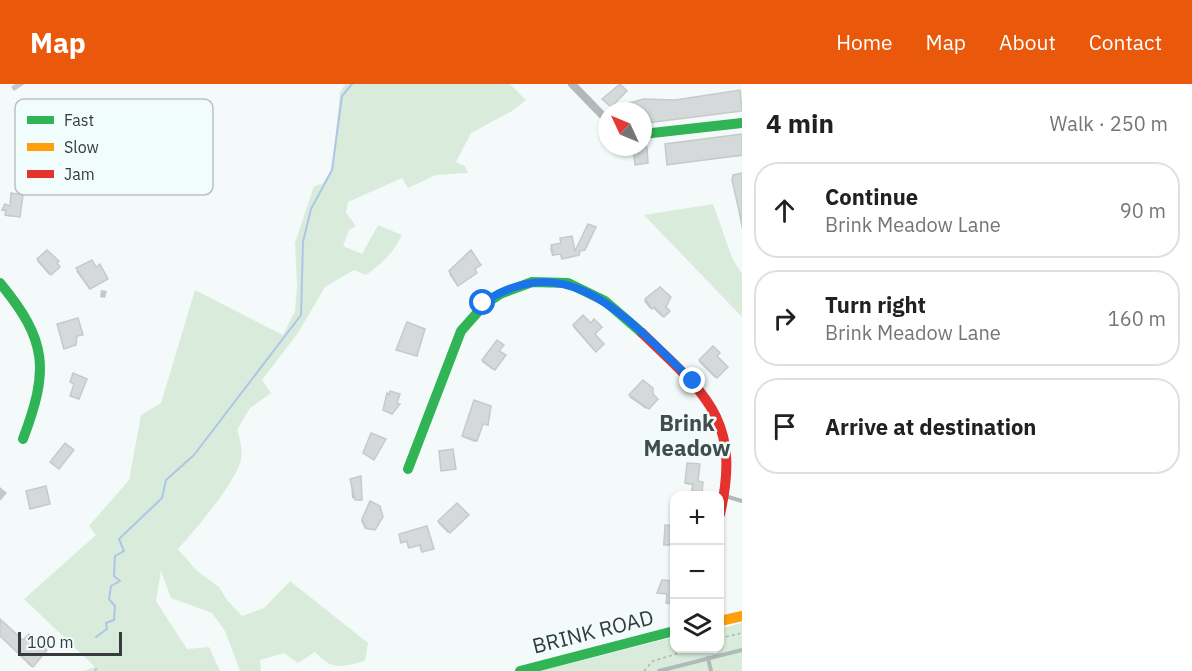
<!DOCTYPE html>
<meta charset="utf-8">
<style>
:root{--surface:#fff;--page:#f2f2f2;--text:#202124;--muted:#757577;--line:#e0e0e0;--accent:#ea580c}
body{margin:0;font-family:"IBM Plex Sans",sans-serif;background:var(--page);color:var(--text)}
.controls{position:absolute;right:18px;bottom:18px;display:grid;overflow:hidden;border-radius:12px;box-shadow:0 2px 4px #0004}
.controls button{width:54px;height:54px;display:grid;place-items:center;padding:0;border:0;border-bottom:2px solid var(--line);background:var(--surface);color:var(--text);font:30px sans-serif}
.compass{position:absolute;left:598px;top:18px;width:54px;height:54px;border-radius:50%;background:var(--surface);box-shadow:0 2px 4px #0004;rotate:314deg}
.scale{position:absolute;left:18px;bottom:15px;width:104px;box-sizing:border-box;padding-left:6px;border:3px solid #373b3c;border-top:0;font-size:16px;line-height:21px;white-space:nowrap;color:#373b3c;-webkit-text-stroke:4px #f1fcfd;paint-order:stroke}
.stop{position:absolute;width:18px;height:18px;margin:-14px;border:4px solid #1a73e8;border-radius:50%;background:#fff}
.stop.end{background:#1a73e8;border-color:#fff;box-shadow:0 2px 6px #0008}
.list{margin:0;padding:0;list-style:none}
h2{display:flex;justify-content:space-between;align-items:center;height:78px;margin:0;padding:0 24px;font-size:26px}
h2 small{font-size:20px;font-weight:400;color:var(--muted)}
.list li{display:grid;grid-template-columns:39px 1fr auto;gap:18px;align-items:center;box-sizing:border-box;height:96px;margin:0 12px 12px;padding:0 12px;border:2px solid var(--line);border-radius:24px}
.list b{display:block;font-size:22px;white-space:nowrap}
.list p{margin:0;font-size:20px;white-space:nowrap;color:var(--muted)}
.list em{font-size:20px;font-style:normal;color:var(--muted)}
.icon{flex:none;width:33px;height:33px;fill:none;stroke:currentColor;stroke-width:2;stroke-linecap:round;stroke-linejoin:round}
.map{position:relative;flex:none;width:742px;height:587px;overflow:hidden}
header{display:flex;align-items:center;gap:36px;box-sizing:border-box;height:84px;padding:0 30px;background:var(--accent);color:#fff}
header strong{font-size:28px}
nav{display:flex;gap:33px;margin-inline-start:auto;font-size:21px}
main{display:flex}
aside{flex:1;background:var(--surface)}
.map>svg:first-child{display:block}
</style>
<header>
<strong>Map</strong>
<nav><a>Home</a><a>Map</a><a>About</a><a>Contact</a></nav>
</header>
<main>
<div class="map">
<svg width="742" height="587" viewBox="0 0 742 587">
<rect width="100%" height="100%" fill="#f4fafa"/>
<g fill="#d9ecdc">
<path d="M345,0H510L526,16L512,27L471,49L456,78L465,82L468,89L436,91L408,104L402,94L348,118L346,129L356,142L349,146L343,162L362,170L378,141L402,151C393,169 383,179 366,191L354,186L325,203L298,249L262,296L271,309L250,324L237,346C241,357 244,371 239,382C229,406 196,445 178,465L197,487L219,503L227,516L242,532L264,524L290,497L368,559L365,577C341,583 332,587 315,568L298,579L284,569L260,576L261,587H240L225,547L212,529L171,514L161,487L156,517L187,565L209,563L220,587H83L95,583L24,515L96,451L89,442L129,396L141,331L161,319L195,206L283,251L295,227L297,201L295,159L314,102L322,100L332,86L340,8Z"/>
<path d="M713,120L733,176L742,190V233L644,131Z"/>
<path d="M742,539V587H540L674,553V564H720V545Z"/>
</g>
<g fill="#0003">
<path d="M15,0H25L14,7L11,3Z"/>
<path d="M742,52V72L667,81L666,62Z"/>
<path d="M742,91V146L732,93Z"/>
<path d="M12,111L19,132L17,133L5,132V127H2L4,123L9,124Z"/>
<path d="M561,155L578,171L561,175L560,170L552,172L550,164L560,161Z"/>
<path d="M47,168L58,183L49,191L37,177Z"/>
<path d="M471,168L474,190L457,202L449,190Z"/>
<path d="M91,178L105,196L89,205L76,187Z"/>
<path d="M660,205L665,223L668,227L662,233L652,223L650,225L644,217Z"/>
<path d="M101,206L107,207L105,214L100,213Z"/>
<path d="M583,233L602,260L594,267L573,243Z"/>
<path d="M58,242L80,251L76,253L73,262L63,265Z"/>
<path d="M497,257V267L504,271L493,286L482,278Z"/>
<path d="M713,264L715,272L726,283L715,294L699,278Z"/>
<path d="M643,298L656,315L646,325L629,313Z"/>
<path d="M473,319L486,340H481L475,358L462,353Z"/>
<path d="M688,381L700,408L699,409L691,408L692,401L685,400Z"/>
<path d="M351,397L361,416L360,417L352,414Z"/>
<path d="M0,403L7,409L0,417Z"/>
<path d="M369,420L373,445L372,446L365,445L361,437Z"/>
<path d="M457,421L467,431L448,449L438,439Z"/>
<path d="M665,443H674V462L663,461Z"/>
<path d="M399,451L431,466L421,468L419,461L408,464L406,458L400,459Z"/>
<path d="M0,537L23,558L45,566L31,583L0,552Z"/>
</g>
<g fill="none" stroke-linecap="round" stroke-linejoin="round">
<g stroke="#adc6e8" stroke-width="2">
<path d="M96,553L107,545L106,539L114,536L115,522L109,515L111,502L120,497L114,492L115,472L124,467L119,455L162,414L166,396L194,371L301,231L303,158L311,125L332,86L342,12L352,0"/>
<path d="M95,587L96,585"/>
</g>
</g>
<g fill="#d5d9da" stroke="#c5cacb" stroke-width="1.5">
<path d="M620,0L627,7L611,23L602,15Z"/>
<path d="M740,6L742,27L647,39V35L643,36V27H630L629,19L644,15L675,16Z"/>
<path d="M742,50V71L667,81L665,60Z"/>
<path d="M633,63H647L648,79L635,81Z"/>
<path d="M742,89V131H740L732,96L733,91Z"/>
<path d="M11,109L23,111L20,133L5,131L6,126H2L5,120L10,122Z"/>
<path d="M588,140L596,143L585,166L580,167L579,171L562,175L561,170L553,171L551,161L561,159L560,154L572,152L575,167Z"/>
<path d="M47,166L59,177L57,179L60,183L51,191L37,175Z"/>
<path d="M471,166L481,181L475,185L477,189L458,202L449,187Z"/>
<path d="M92,176L96,183L100,180L108,195L90,205L76,184Z"/>
<path d="M660,203L671,213L666,223L670,227L664,233L654,223L652,225L645,215Z"/>
<path d="M583,231L591,239L594,235L602,243L595,250L604,260L596,268L573,241Z"/>
<path d="M78,234L83,251L77,252L76,261L64,265L57,240Z"/>
<path d="M407,238L425,245L417,272L396,266Z"/>
<path d="M497,256L504,261L499,267L506,271L495,286L482,276Z"/>
<path d="M713,262L720,269L717,272L728,283L717,294L699,276Z"/>
<path d="M73,289L87,295L79,315L70,312L74,300L70,298Z"/>
<path d="M643,296L653,304V310L658,315L649,325L629,311Z"/>
<path d="M390,307L400,310L397,319L400,320L392,330L383,326L387,309L389,311Z"/>
<path d="M474,316L491,322L488,341L483,340L477,357L462,352Z"/>
<path d="M371,349L386,355L374,376L363,369Z"/>
<path d="M65,359L74,366L59,385L50,378Z"/>
<path d="M453,365L456,385L441,387L439,367Z"/>
<path d="M687,379L700,380L698,397L703,398L702,408L692,407L693,400L685,399Z"/>
<path d="M361,392L362,416H355L350,395Z"/>
<path d="M46,402L50,420L30,425L26,407Z"/>
<path d="M370,417L380,422L383,433L375,446L366,444L362,435Z"/>
<path d="M457,419L469,431L450,449L438,437Z"/>
<path d="M665,441L675,442V461H664Z"/>
<path d="M427,442L434,465L422,468L420,461L409,464L407,457L401,459L399,450Z"/>
<path d="M662,496L675,497V520L666,519L667,510L657,509Z"/>
<path d="M0,535L23,556L29,550L47,566L33,583L0,552Z"/>
</g>
<g fill="none" stroke-linecap="round" stroke-linejoin="round">
<g stroke="#aeb5b3" stroke-width="1.5" stroke-dasharray="3 3" stroke-linecap="butt">
<path d="M720,554L742,549"/>
<path d="M644,587L653,577L696,564"/>
</g>
<g stroke="#b1bab8" stroke-width="4">
<path d="M725,412L742,417"/>
<path d="M708,574L711,587"/>
<path d="M659,587L742,566"/>
</g>
<path stroke="#b1bab8" stroke-width="8" d="M572,0L607,36"/>
<g stroke="#30b455" stroke-width="10">
<path d="M643,50L742,39"/>
<path d="M0,199C48,257 49,286 23,355"/>
<path d="M408,385L461,247L485,220L500,210L532,198L568,199L605,217L642,249"/>
<path d="M520,587L674,547"/>
</g>
<path stroke="#ff9f0a" stroke-width="10" d="M720,537L742,532"/>
<path stroke="#e5322d" stroke-width="10" d="M642,249C705,310 742,335 720,430"/>
</g>
<g fill="none" stroke-linecap="round" stroke-linejoin="round">
<path stroke="#1a73e8" stroke-width="8" d="M483,219C571,159 632,241 693,297"/>
</g>
<g text-anchor="middle" stroke-width="5" stroke-linejoin="round" paint-order="stroke">
<g font-size="21" fill="#373b3c" stroke="#f1fcfd">
<text transform="translate(593 548) rotate(-14)" y="7">BRINK ROAD</text>
</g>
<g font-size="22" font-weight="bold" fill="#434c4c" stroke="#f1fcfd">
<text x="687" y="347">Brink<tspan x="687" dy="25">Meadow</tspan></text>
</g>
</g>
<rect x="15" y="15" width="198" height="96" rx="9" fill="#f1fcfd" stroke="#b9c2c3" stroke-width="1.5"/>
<rect x="27" y="32" width="27" height="8" fill="#30b455"/>
<rect x="27" y="59" width="27" height="8" fill="#ff9f0a"/>
<rect x="27" y="86" width="27" height="8" fill="#e5322d"/>
<g font-size="16" fill="#373b3c">
<text x="64" y="42">Fast</text>
<text x="64" y="69">Slow</text>
<text x="64" y="96">Jam</text>
</g>
</svg>
<div class="controls">
<button>+</button>
<button>−</button>
<button><svg class="icon" aria-label="layers" viewBox="0 0 24 24"><path d="M12 4l9 5-9 5-9-5zM3 14l9 5 9-5"/></svg></button>
</div>
<svg class="compass" viewBox="-18 -18 36 36"><path d="M0-13l5 13h-10z" fill="#e53935"/><path d="M0 13l5-13h-10z" fill="#757577"/></svg>
<div class="scale">100 m</div>
<div class="stop" style="left:483px;top:219px"></div>
<div class="stop end" style="left:693px;top:297px"></div>
</div>
<aside>
<h2>4 min<small>Walk · 250 m</small></h2>
<ul class="list">
<li><svg class="icon" aria-label="ahead" viewBox="0 0 24 24"><path d="M12 20V5M6 11l6-6 6 6"/></svg><div><b>Continue</b><p>Brink Meadow Lane</p></div><em>90 m</em></li>
<li><svg class="icon" aria-label="right" viewBox="0 0 24 24"><path d="M7 20v-9h11M14 6l5 5-5 5"/></svg><div><b>Turn right</b><p>Brink Meadow Lane</p></div><em>160 m</em></li>
<li><svg class="icon" aria-label="arrive" viewBox="0 0 24 24"><path d="M6 21V4h12l-3 4 3 4H6"/></svg><div><b>Arrive at destination</b></div></li>
</ul>
</aside>
</main>
